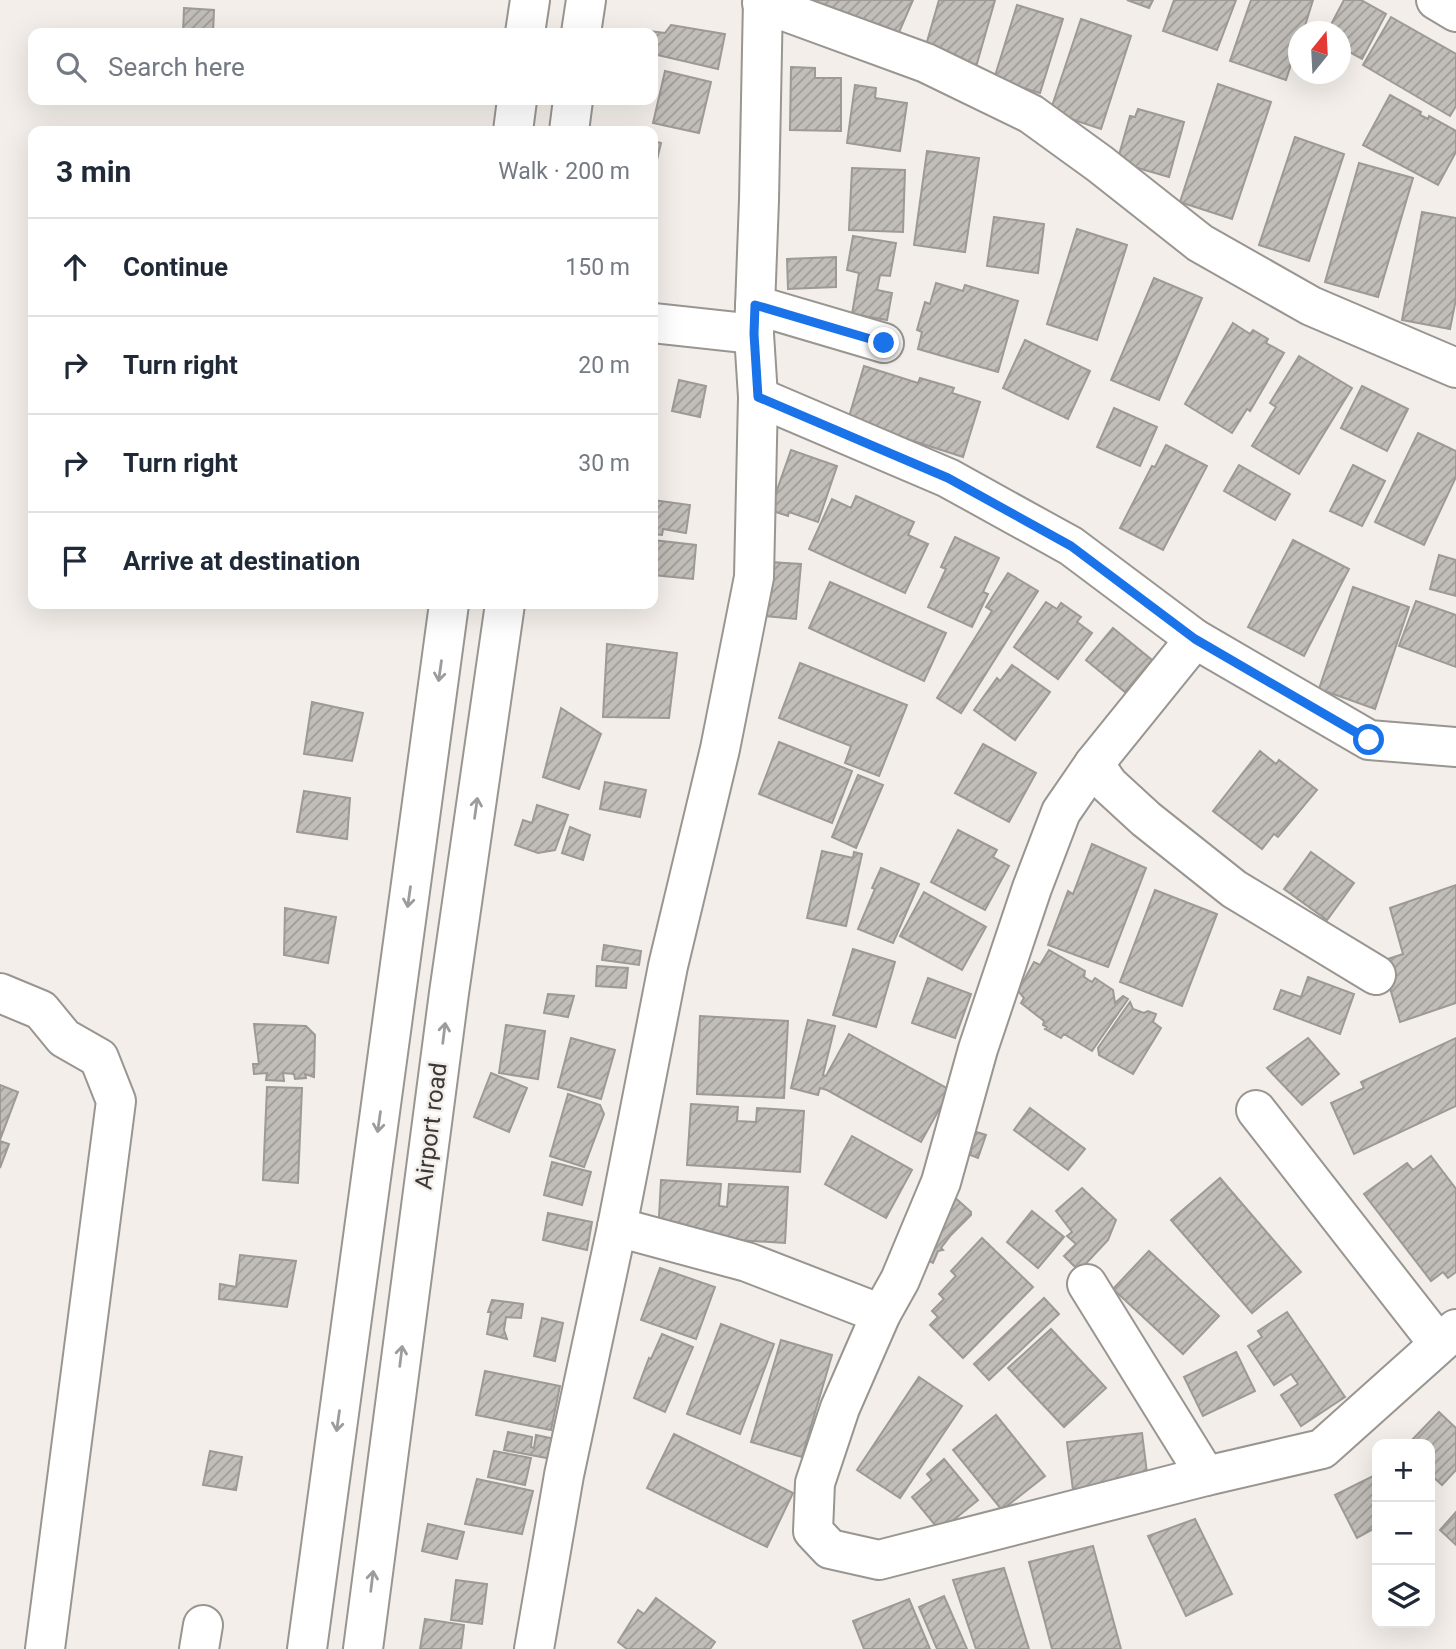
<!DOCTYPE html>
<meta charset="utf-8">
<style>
:root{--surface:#fff;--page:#f2f2f3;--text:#1f2937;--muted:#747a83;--line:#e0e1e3}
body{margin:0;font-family:Roboto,sans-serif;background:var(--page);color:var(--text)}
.controls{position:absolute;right:21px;bottom:21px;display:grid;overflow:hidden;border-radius:14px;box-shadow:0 7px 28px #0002}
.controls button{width:63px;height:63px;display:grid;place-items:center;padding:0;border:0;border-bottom:2px solid var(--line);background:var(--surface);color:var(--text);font:35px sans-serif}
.compass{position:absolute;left:1288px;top:21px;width:63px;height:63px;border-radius:50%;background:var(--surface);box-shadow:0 7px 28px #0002;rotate:18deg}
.stop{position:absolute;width:21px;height:21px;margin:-16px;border:5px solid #1a73e8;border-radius:50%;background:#fff}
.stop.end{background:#1a73e8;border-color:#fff;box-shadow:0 2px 7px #0008}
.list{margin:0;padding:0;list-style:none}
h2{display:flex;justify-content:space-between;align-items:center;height:91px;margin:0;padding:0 28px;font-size:30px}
h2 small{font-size:23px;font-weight:400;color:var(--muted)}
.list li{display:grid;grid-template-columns:46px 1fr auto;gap:21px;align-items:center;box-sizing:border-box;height:98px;padding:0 28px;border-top:2px solid var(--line)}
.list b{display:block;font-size:26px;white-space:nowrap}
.list em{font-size:23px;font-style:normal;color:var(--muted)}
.icon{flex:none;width:38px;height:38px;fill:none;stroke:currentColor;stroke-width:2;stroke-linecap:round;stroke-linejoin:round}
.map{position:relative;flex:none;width:1456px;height:1649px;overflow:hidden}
.search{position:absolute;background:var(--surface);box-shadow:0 7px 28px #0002;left:28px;top:28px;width:630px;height:77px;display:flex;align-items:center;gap:18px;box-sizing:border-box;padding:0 24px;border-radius:14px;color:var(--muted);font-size:26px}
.panel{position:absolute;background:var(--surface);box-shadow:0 7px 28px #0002;left:28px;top:126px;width:630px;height:483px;border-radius:14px}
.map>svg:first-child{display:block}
</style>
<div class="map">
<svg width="1456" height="1649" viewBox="0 0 1456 1649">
<defs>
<pattern id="building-hatch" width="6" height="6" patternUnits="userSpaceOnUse" patternTransform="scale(1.75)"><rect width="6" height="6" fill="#c1bdb8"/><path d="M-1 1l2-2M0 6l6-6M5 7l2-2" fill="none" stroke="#9e9b96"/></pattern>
</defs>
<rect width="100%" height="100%" fill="#f3eee9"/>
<g fill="url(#building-hatch)" stroke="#9d9995" stroke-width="2">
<path d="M812,0H913L897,37Z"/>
<path d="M939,0H995L976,67L924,52Z"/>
<path d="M1127,0H1153L1149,8Z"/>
<path d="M1174,0H1236L1217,50L1163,31Z"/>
<path d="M1251,0H1313L1303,32H1298V43L1286,80L1230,61Z"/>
<path d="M1344,0H1361L1386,14L1362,59L1340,47V32H1327Z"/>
<path d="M1017,5L1063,19L1040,93L994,79Z"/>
<path d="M184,8L214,10L213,33H183Z"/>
<path d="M1391,17L1456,54V106L1450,116L1363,65Z"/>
<path d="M1081,19L1131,36L1101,129L1050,112Z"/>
<path d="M671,25L725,34L718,69L653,54V33H633L634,29L665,33Z"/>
<path d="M791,67L815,68V78H841V131L790,130Z"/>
<path d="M665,71L711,82L699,133L653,123Z"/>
<path d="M1218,84L1271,102L1232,219L1180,202Z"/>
<path d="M855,85L876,88L875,98L907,103L900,151L847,143Z"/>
<path d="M1390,95L1421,112L1420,115L1428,119L1429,116L1456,131V152L1438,185L1363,145Z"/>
<path d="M1138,109L1184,122L1169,177L1117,162L1130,116L1135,117Z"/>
<path d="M1295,137L1344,154L1309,261L1259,245Z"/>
<path d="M653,141L661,143L656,164L653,163Z"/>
<path d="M927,151L979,158L965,252L914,245Z"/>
<path d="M1359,163L1413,178L1378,297L1325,282Z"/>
<path d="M852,168L905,170L903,232L849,230Z"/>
<path d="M1422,212L1456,218V299L1450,329L1402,320Z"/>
<path d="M994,217L1044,224L1038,273L987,266Z"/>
<path d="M1077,229L1127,245L1097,340L1047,324Z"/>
<path d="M853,236L896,243L890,276L880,275L877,290L892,293L887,320L852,314L859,273L847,270Z"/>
<path d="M836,257V287L788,289L787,259Z"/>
<path d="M1154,278L1202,298L1159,400L1111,380Z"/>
<path d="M936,283L963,291L965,285L1018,301L998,372L918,349L922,332L917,330L925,302L930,304Z"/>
<path d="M1233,323L1250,334L1253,330L1268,339L1266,343L1284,353L1250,411L1247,409L1232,433L1185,404Z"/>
<path d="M1025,340L1090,371L1068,419L1003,388Z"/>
<path d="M1299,356L1352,388L1299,474L1252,446L1276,407L1270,403Z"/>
<path d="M864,366L918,383L920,378L954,388L952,393L980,402L963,457L848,420Z"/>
<path d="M679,380L706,386L700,417L672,411Z"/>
<path d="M1362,386L1408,409L1387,451L1341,428Z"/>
<path d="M1114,408L1157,427L1140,466L1097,447Z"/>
<path d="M1418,433L1456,451V477L1424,545L1375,522Z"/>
<path d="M1166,445L1207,466L1163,550L1120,528L1152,466L1155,467Z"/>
<path d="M791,450L837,466L818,522L789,512L788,516L770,510Z"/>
<path d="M1239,465L1290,494L1275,520L1224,491Z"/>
<path d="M1353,465L1385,481L1362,526L1330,511Z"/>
<path d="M856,496L914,522L908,535L928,544L905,593L809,549L832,499L851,508Z"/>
<path d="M653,500L690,505L686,533L663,529L662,535L653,534Z"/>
<path d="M955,537L999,558L983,592L988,594L972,627L928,607L946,569L941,567Z"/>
<path d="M653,540L696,545L693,579L653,575Z"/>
<path d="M1293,540L1349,569L1304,656L1248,627Z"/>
<path d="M1439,555L1456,560V596L1430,589Z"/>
<path d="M770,562L801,564L796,619L765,616Z"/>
<path d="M1008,573L1038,591L961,713L937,698L992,611L986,607Z"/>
<path d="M830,582L946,633L924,681L809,628Z"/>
<path d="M1353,587L1409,607L1375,709L1319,689Z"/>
<path d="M1416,601L1456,615V667L1399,646Z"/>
<path d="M1046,602L1057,609L1061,603L1081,617L1077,622L1092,633L1058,679L1014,647Z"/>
<path d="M1113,628L1152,660L1125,692L1086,660Z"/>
<path d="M607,644L677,653L669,718L603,717Z"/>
<path d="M800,663L907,705L879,776L845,763L851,746L779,718Z"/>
<path d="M1012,665L1050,692L1015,740L974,710L997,678L1000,681Z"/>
<path d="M312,702L363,713L352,761L304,754Z"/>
<path d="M561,708L601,734L579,789L543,777Z"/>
<path d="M779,742L852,771L832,823L759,794Z"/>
<path d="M983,744L1036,773L1009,822L955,793Z"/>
<path d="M1260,751L1276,764L1279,760L1317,790L1278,837L1274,834L1262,849L1213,811Z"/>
<path d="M858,775L883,785L856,848L832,837Z"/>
<path d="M605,782L646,790L640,817L600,809Z"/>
<path d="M304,791L350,798L347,839L297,832Z"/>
<path d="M537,805L568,815L555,850L538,853L515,845L523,820L532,823Z"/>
<path d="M570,827L590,835L583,860L562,853Z"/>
<path d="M958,830L997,850L993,857L1009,866L985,910L931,882Z"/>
<path d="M1092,844L1146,868L1108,967L1048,945L1068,891L1073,894Z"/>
<path d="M822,851L853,858L854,852L862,854L846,926L807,918Z"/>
<path d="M1311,852L1354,883L1327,920L1284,889Z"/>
<path d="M881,868L919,884L893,943L858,929L875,889L872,888Z"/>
<path d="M1456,885V1003L1400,1022L1382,961L1403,954L1390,908Z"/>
<path d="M1155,890L1217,914L1182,1006L1120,982Z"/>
<path d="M924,892L986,927L962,970L900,936Z"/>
<path d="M285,908L336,917L328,963L284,955Z"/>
<path d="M604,945L641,951L639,965L602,960Z"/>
<path d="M853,949L895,962L876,1027L833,1015Z"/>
<path d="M1049,950L1085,971L1084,977L1092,982L1095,978L1113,990L1115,1003L1123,996L1128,999L1092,1051L1064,1034L1061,1038L1045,1029L1047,1027L1043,1025L1044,1021L1021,1003L1024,998L1018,991L1034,962L1040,965Z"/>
<path d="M597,966L628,968L626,988L596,986Z"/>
<path d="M1308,977L1354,994L1340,1034L1274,1009L1281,990L1301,997Z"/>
<path d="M928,978L971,994L955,1038L912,1023Z"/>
<path d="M548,994L574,996L568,1017L544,1013Z"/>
<path d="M1130,1002L1133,1009L1144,1013L1148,1011L1156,1014L1153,1022L1161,1028L1133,1074L1099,1055L1098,1048Z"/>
<path d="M700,1016L788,1021L784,1098L697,1094Z"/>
<path d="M808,1020L835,1026L823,1075L826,1076L849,1034L950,1090L921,1142L827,1090L820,1088L818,1095L791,1088Z"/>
<path d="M254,1024L306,1026L315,1035L314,1077L305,1074L306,1078L295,1079L294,1074L283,1073L284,1081L266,1080L267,1073L254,1074L253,1064H259Z"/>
<path d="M506,1025L545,1031L538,1079L499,1073Z"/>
<path d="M571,1038L615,1050L601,1099L558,1087Z"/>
<path d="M1308,1038L1339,1074L1302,1105L1267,1068Z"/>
<path d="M1456,1038V1106L1354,1154L1331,1103L1364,1088L1361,1082Z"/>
<path d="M491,1073L527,1088L509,1132L474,1117Z"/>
<path d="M0,1085L18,1092L0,1140Z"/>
<path d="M267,1087L302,1088L298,1183L263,1180Z"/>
<path d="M568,1094L600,1105L604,1114L584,1167L550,1156Z"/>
<path d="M691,1104L738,1107L737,1121L756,1122L757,1108L804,1111L800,1172L687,1165Z"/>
<path d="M1030,1108L1085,1149L1068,1170L1014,1130Z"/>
<path d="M970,1130L986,1135L978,1158L970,1155L971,1152L963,1149Z"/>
<path d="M852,1136L912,1170L886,1218L825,1184Z"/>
<path d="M0,1141L9,1144L0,1168Z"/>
<path d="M1431,1156L1456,1189V1272L1448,1278L1443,1272L1431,1281L1364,1194L1407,1163L1413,1170Z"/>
<path d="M552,1162L591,1172L582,1205L544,1195Z"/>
<path d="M1220,1178L1301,1272L1252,1313L1171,1220Z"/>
<path d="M661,1180L721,1184L719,1206L727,1207L729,1184L788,1187L785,1243L658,1235Z"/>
<path d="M1082,1188L1116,1220L1108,1240L1079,1271L1064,1256L1076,1244L1067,1236L1072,1232L1056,1211Z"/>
<path d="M952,1195L971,1212V1215L951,1235L941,1248L943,1250L938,1251L933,1263L927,1260Z"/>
<path d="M1032,1211L1064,1237L1038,1268L1007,1242Z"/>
<path d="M548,1213L592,1222L587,1250L543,1240Z"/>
<path d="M982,1238L1033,1287L963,1358L930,1325L938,1317L932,1311L944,1299L939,1294L956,1276L951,1271Z"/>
<path d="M1149,1251L1219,1316L1183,1354L1113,1289Z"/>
<path d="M240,1255L296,1261L287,1307L219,1299L220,1284L236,1287Z"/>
<path d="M660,1268L715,1287L696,1339L641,1320Z"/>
<path d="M1044,1298L1059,1314L989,1380L974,1364Z"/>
<path d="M492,1300L523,1304L521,1318L506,1317L504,1330L507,1339L487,1334L491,1312H488Z"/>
<path d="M1287,1312L1345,1397L1301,1426L1281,1395L1298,1384L1291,1374L1274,1385L1248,1346L1262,1337L1258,1331Z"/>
<path d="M542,1318L563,1323L555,1361L534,1356Z"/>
<path d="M721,1324L774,1344L740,1434L687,1414Z"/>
<path d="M1051,1329L1106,1388L1064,1427L1008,1368Z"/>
<path d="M662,1334L693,1347L665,1412L634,1398L649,1358L651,1359Z"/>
<path d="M781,1340L832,1355L802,1457L751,1442Z"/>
<path d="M1236,1352L1255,1391L1203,1416L1184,1377Z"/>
<path d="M485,1371L560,1386L551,1430L476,1415Z"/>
<path d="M919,1377L962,1406L900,1498L857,1470Z"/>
<path d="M1439,1412L1456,1428V1470L1442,1485L1430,1474V1444H1408Z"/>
<path d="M996,1415L1045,1476L1002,1510L953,1450Z"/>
<path d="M508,1432L532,1437L531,1447L534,1448L536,1435L555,1439L552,1459L504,1450Z"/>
<path d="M1142,1433L1148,1481L1073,1490L1067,1442Z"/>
<path d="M674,1434L793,1493L767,1547L647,1488Z"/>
<path d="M210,1451L242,1457L236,1490L203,1485Z"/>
<path d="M494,1451L531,1458L525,1485L488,1477Z"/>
<path d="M944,1459L978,1500L940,1531L912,1497L932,1480L927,1474Z"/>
<path d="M1377,1474V1527L1357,1538L1335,1495Z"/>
<path d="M477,1479L533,1491L522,1534L465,1524Z"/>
<path d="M1456,1512V1545L1440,1530Z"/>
<path d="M1195,1519L1232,1594L1186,1616L1148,1536Z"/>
<path d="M428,1524L464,1532L457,1559L422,1551Z"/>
<path d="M1093,1546L1121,1649H1052L1029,1562Z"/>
<path d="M1004,1568L1029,1649H976L953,1580Z"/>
<path d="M456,1580L487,1584L482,1624L451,1620Z"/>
<path d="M944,1596L967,1649H937L919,1607Z"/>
<path d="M656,1598L715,1642L710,1649H627L618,1642L638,1610L644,1614Z"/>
<path d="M909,1599L930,1649H864L853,1621Z"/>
<path d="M425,1619L464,1625L461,1649H420Z"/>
</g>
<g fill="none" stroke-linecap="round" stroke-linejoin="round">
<g stroke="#999590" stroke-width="42">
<g id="minor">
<path d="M1436,0L1456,12"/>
<path d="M762,3L926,63L1031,114L1100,164L1200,243L1311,306L1456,368"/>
<path d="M755,305L884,343"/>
<path d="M653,323L754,334"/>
<path d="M758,397L948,478L1071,546L1195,639L1369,740L1456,747"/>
<path d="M1195,639L1094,764L1061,812L1032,888L978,1049L941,1182L900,1280L881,1314L840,1408L815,1483L813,1531L830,1549L879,1560L1206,1476L1322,1449L1456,1329"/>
<path d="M1094,764L1109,785L1146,819L1234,889L1376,975"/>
<path d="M0,993L41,1010L64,1038L99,1058L116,1101L45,1649"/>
<path d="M1256,1110L1438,1343"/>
<path d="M617,1227L747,1262L881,1314"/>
<path d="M1087,1284L1206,1476"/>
<path d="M199,1649L203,1625"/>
<path d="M534,1649L564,1475L617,1227L668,966L720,749L754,577L758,397L754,334L759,200L763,0"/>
</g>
</g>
<g stroke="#999590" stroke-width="42">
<g id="major">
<path d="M525,33L530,0"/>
<path d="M581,33L586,0"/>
<path d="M513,131L517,100"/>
<path d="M569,131L573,100"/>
<path d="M307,1649L449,604"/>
<path d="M363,1649L449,993L505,604"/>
</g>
</g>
<use href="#minor" stroke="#fff" stroke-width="38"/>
<use href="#major" stroke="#fff" stroke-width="38"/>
</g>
<defs><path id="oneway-shaft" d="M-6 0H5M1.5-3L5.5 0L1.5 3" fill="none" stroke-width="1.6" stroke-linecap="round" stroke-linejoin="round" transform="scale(1.75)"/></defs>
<g stroke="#9d9c9b">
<use href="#oneway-shaft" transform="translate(440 671) rotate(98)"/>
<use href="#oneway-shaft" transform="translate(476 808) rotate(-82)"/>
<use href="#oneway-shaft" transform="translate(409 897) rotate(98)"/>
<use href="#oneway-shaft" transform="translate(444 1033) rotate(-83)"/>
<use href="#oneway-shaft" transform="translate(379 1122) rotate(98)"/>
<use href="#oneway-shaft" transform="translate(401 1356) rotate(-83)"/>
<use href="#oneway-shaft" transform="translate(338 1421) rotate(98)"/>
<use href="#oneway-shaft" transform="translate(372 1581) rotate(-83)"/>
</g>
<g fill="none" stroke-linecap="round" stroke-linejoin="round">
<path stroke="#1a73e8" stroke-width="9" d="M884,343L755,305L754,334L758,397L948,478L1071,546L1195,639L1369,740"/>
</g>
<g text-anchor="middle" stroke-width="5" stroke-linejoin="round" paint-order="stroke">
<g font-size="24" fill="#3b3937" stroke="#f3eee9">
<text transform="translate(431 1126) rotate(-83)" y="8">Airport road</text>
</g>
</g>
</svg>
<div class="controls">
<button>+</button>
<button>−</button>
<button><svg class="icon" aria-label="layers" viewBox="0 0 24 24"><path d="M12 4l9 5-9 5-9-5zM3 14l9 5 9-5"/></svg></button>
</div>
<svg class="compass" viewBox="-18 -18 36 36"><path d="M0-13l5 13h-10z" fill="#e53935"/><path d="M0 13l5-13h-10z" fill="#747a83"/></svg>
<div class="stop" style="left:1369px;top:740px"></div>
<div class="stop end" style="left:884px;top:343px"></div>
<div class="search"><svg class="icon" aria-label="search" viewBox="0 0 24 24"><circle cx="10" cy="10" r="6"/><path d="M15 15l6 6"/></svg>Search here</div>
<section class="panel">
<h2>3 min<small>Walk · 200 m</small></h2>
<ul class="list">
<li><svg class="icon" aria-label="ahead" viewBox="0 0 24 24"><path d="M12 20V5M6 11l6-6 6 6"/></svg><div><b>Continue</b></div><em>150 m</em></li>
<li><svg class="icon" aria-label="right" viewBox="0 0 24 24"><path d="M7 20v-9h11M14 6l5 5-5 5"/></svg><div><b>Turn right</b></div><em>20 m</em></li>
<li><svg class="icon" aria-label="right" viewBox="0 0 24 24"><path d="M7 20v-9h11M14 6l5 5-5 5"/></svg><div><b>Turn right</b></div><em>30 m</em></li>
<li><svg class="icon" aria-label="arrive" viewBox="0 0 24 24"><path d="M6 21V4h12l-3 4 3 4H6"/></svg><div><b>Arrive at destination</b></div></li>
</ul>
</section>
</div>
